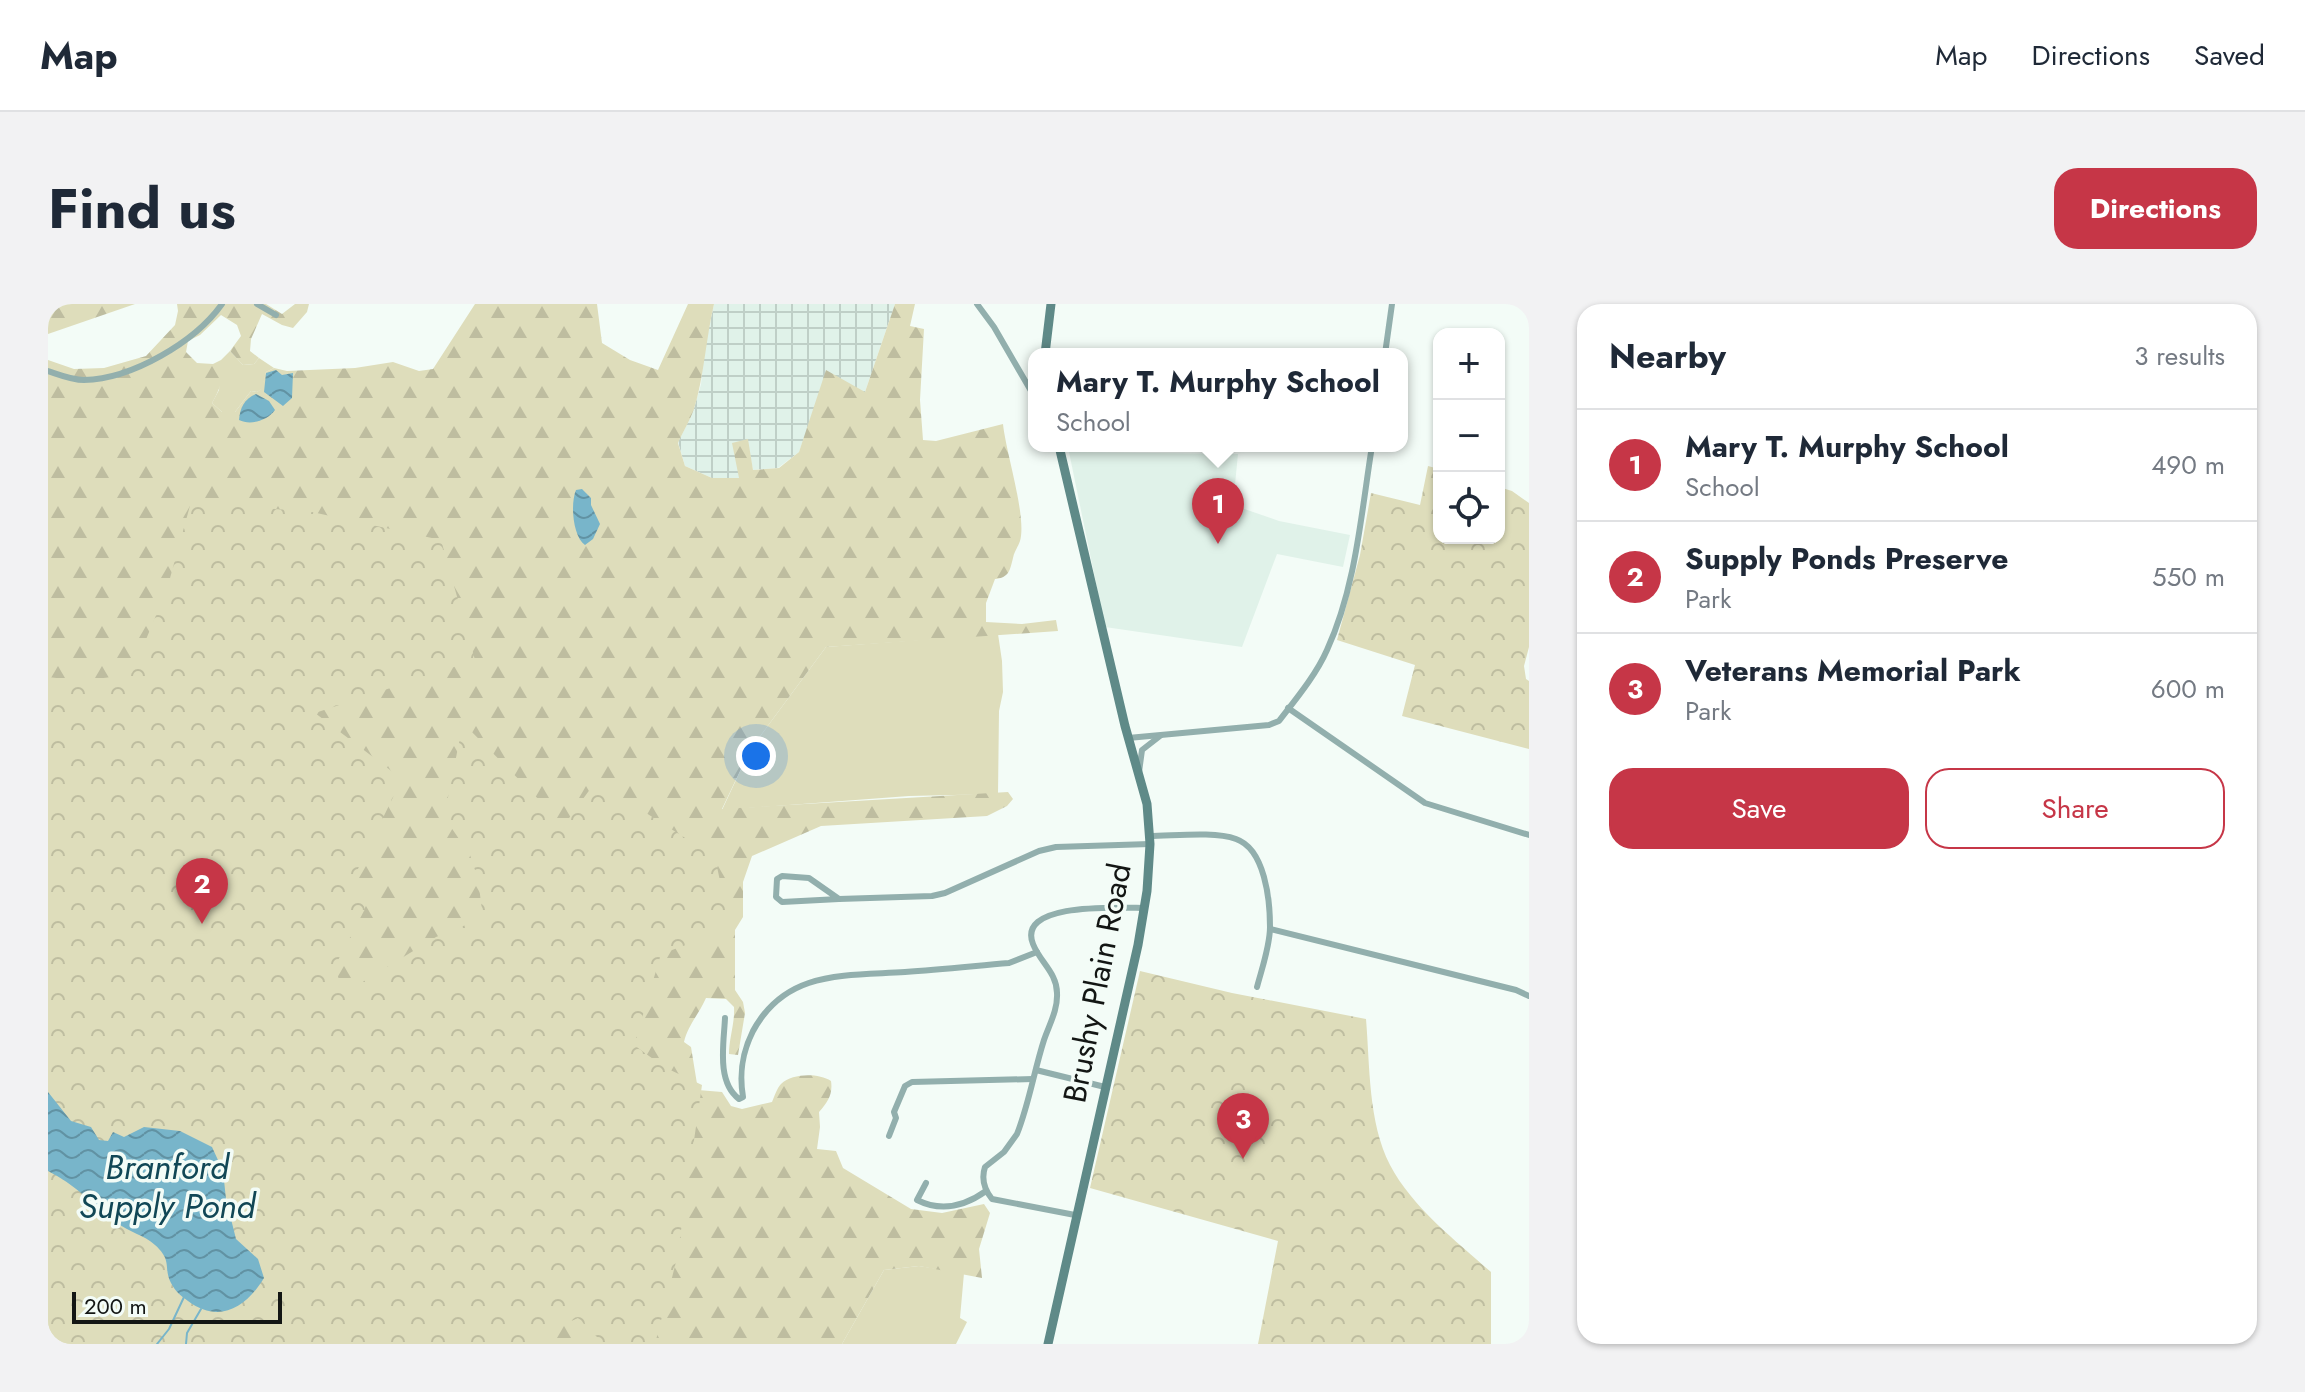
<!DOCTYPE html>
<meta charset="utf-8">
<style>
:root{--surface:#fff;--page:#f2f2f3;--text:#1f2937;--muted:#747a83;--line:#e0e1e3;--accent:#c63647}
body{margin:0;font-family:Jost,sans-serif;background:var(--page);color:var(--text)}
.controls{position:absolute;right:24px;top:24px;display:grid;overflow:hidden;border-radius:16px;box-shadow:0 2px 6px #0004}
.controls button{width:72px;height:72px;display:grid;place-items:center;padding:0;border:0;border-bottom:2px solid var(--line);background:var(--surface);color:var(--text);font:40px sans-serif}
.scale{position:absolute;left:24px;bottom:20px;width:210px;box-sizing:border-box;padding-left:8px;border:4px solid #131614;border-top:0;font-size:22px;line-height:28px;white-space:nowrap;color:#131614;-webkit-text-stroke:6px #f3fcf7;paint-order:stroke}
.you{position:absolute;left:708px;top:452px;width:28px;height:28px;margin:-20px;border:6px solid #fff;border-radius:50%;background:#1a73e8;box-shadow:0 0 0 12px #1a73e833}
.badge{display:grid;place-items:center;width:52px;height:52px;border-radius:50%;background:var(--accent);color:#fff;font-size:26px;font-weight:700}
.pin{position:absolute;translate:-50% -66px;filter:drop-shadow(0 2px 4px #0008)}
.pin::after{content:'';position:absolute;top:42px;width:28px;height:24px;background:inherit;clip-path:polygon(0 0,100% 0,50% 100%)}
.popup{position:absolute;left:980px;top:44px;width:380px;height:104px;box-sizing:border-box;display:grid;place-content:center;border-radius:16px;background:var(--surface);filter:drop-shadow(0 2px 6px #0005);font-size:26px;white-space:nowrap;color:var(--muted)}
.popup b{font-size:30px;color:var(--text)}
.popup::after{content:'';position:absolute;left:50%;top:100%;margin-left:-16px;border:16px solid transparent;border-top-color:var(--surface)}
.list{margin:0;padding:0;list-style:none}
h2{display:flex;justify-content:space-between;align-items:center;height:104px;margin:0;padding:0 32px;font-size:34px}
h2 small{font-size:26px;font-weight:400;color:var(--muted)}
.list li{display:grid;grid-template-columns:52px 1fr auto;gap:24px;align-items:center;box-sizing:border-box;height:112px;padding:0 32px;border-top:2px solid var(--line)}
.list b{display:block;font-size:30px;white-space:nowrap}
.list p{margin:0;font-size:26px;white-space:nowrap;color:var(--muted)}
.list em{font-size:26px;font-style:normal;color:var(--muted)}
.actions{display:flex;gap:16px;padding:24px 32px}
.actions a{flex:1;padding:18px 0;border:2px solid var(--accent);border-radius:24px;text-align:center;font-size:28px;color:var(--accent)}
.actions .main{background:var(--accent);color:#fff}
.icon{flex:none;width:44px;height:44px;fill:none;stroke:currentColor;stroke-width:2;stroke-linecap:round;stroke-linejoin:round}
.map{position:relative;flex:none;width:1481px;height:1040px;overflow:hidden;border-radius:24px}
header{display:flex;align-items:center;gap:48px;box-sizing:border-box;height:112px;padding:0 40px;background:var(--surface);border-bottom:2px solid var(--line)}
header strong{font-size:38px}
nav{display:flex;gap:44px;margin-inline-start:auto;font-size:28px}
.intro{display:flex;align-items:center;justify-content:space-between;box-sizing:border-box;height:192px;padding:0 48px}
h1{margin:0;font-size:56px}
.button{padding:20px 36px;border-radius:24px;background:var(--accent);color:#fff;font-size:28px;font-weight:700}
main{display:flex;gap:48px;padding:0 48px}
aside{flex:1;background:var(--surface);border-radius:24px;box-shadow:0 2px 6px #0004}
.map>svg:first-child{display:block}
</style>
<header>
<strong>Map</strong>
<nav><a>Map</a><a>Directions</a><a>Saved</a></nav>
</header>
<div class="intro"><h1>Find us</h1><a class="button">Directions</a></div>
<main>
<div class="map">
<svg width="1481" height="1040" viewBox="0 0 1481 1040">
<defs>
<pattern id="industrial-grid" width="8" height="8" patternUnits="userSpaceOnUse" patternTransform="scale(2)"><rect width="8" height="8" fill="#e0f2e9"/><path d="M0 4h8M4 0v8" fill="none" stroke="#bfcfc7"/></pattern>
<pattern id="forest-firs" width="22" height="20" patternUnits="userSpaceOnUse" patternTransform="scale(2)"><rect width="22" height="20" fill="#deddbb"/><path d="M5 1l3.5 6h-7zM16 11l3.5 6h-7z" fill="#bebda0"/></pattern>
<pattern id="park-crowns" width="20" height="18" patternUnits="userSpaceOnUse" patternTransform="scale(2)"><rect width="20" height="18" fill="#deddbb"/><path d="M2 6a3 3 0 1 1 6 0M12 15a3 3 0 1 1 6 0" fill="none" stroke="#bebda0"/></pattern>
<pattern id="water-waves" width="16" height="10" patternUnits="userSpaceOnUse" patternTransform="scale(2)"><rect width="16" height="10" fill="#78b5ca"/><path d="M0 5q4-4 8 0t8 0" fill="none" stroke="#6192a3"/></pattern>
</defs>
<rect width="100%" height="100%" fill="#f3fcf7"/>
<path fill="#e0f2e9" d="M1021,148L1190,150L1185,201L1231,217L1302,231L1295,263L1229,250L1194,343L1057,323Z"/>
<path fill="url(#industrial-grid)" d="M666,0H847L817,88L763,115L751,148L730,164L705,166L699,135L691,174H664L637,162L630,138L645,108L653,80L656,47Z"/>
<g fill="#deddbb">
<path d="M182,47L195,61L206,60L211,54L226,64L218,68L214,85L209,88L203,87L187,108H174L164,99L171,86L173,56Z"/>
<path d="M950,330L954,357L955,388L951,407L950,490L861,492L674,506L702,446L778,343Z"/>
<path d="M871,962L916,969L912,1014L919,1018L908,1040H794L836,966Z"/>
</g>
<g fill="url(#forest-firs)">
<path d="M14,0H87L0,30V6Z"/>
<path d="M129,0H218L234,10L247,0H261L259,8L245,24L234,21L214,10L203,35L202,47L211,54L206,60L195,61L182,47L193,32L189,21L173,11L152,31L140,37L138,48L149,59L165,60L173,56C177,72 172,85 164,99L174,108H187L203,87L209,88L213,85L218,68L226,64L239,67L307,64L345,58L371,67L385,65L427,0H549L554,39L582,56L610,66L640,0H666C658,34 656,73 646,105C642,116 635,128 630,139L637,162L664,174H691L684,139L700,135L705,166L731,164L751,148L778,66L817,88L847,0H867L862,22L876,25L872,96L875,136L888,137L955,120C958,149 979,213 972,237C970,243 966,248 965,254C962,266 961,274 947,275L938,299V318L974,320L1008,316L1010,327L778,343L702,446L674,505L960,488L965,495L959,502L939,512L773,522L704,552L695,578V613L687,626V686L695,698L697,709L690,751L681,750C681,734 687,719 686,703L678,695L658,694C651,710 640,721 636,738L643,743L650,786L674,788L683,802L694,805L724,798C726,793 729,784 733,780C745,769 770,769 783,777C785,790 780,798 771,808L772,823L769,845L788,847L795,864L863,905L894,909L936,900L942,909L931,945L934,974L871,962L836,966L794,1040H0V56L26,65L56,64L98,52L127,21L130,7Z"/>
</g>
<g fill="url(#park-crowns)">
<path d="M1380,162L1391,165V234H1451V183L1464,187L1481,199V343L1476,362L1478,375L1481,377V445L1354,412L1367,361L1289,336L1312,251L1323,189L1372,201Z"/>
<path d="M143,198L264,208L393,236L427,356L267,409L354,475L305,575L317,605L287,662L295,690L388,633L435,614L430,575L422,551L396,513L415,419L516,521L548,477L667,553L682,625L613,650L586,741L616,763L654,781L629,954L607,1040H556L530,1014L473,1040H0V373C29,377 55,376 84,369L119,285Z"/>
<path d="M1092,667L1184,689L1318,715C1322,762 1320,818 1342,861C1364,903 1408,937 1443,968V1040H1210L1230,937L1042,884Z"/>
</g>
<g fill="url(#water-waves)">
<path d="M228,66L234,71L245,69L244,94L235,102L216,88L218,69Z"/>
<path d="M208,90L221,97L227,106C220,116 203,122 191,116C192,104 196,95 208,90Z"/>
<path d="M534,185L543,194V201L552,220L545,235L537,241C525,233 522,200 528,186Z"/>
<path d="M0,788L23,817L43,823L51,836L60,837L65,828L76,833L96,823L132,827L164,843L175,867L178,895L188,935L210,955L216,974C198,1004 171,1020 140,997C133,992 127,987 123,979C115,964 125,957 107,941C96,931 81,928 69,919C47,901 26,880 0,867Z"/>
</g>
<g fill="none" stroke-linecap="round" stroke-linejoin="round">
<g stroke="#78b5ca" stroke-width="2">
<path d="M109,1040L121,1025L136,993"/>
<path d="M138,1040L139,1029L153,1005"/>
</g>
<g stroke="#92afad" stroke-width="6">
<path d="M209,0L228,11"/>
<path d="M929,0L946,23L986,92"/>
<path d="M1337,50L1344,0"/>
<path d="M0,67C12,71 24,76 36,76C84,75 147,38 174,0"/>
<path d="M1240,404L1377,499L1481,531"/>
<path d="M1080,434L1221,421L1231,417C1248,395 1268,371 1279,346C1308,283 1313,210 1324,142"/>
<path d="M1091,468L1094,446L1112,432"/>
<path d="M1101,532C1126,532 1166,527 1188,535C1217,545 1222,596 1222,623C1222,642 1214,664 1209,683"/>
<path d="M734,572L761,574L791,595L734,598L728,593L729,575Z"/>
<path d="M791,595L884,592L897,589L991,547L1008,543L1102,540"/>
<path d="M1222,625L1468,686L1481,692"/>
<path d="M677,714C676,738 668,778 691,795L695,793C691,769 694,749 705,727C738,666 796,672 857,668C892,666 926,662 961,659L989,648"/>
<path d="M988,766L1057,783"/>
<path d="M841,832L848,814L846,808L857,782L864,778L985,775"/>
<path d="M878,879L869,896C893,908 917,902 938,887"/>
<path d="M1027,911L944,895C936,885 933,875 937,863L956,848L969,830C981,800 986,767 996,736C1001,721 1010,706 1009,689C1009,669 992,658 985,640C968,597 1074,604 1097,604"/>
</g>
<g stroke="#5f8a88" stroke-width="9">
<path d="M997,50L1003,0"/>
<path d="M1000,1040L1090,641L1099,587L1102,540L1099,500L1077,422L1011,142"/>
</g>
</g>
<g text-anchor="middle" stroke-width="7" stroke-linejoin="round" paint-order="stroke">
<g font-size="32" fill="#131614" stroke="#f3fcf7">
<text transform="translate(1049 679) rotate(-79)" y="11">Brushy Plain Road</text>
</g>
<g font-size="34" font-style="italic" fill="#114756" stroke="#f3fcf7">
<text x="119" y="875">Branford<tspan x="119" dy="39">Supply Pond</tspan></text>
</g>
</g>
</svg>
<div class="controls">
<button>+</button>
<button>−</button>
<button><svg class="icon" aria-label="locate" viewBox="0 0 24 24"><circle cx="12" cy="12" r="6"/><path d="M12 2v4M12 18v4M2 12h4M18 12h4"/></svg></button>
</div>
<div class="scale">200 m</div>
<div class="you"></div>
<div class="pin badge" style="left:1170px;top:240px">1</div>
<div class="popup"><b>Mary T. Murphy School</b>School</div>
<div class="pin badge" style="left:154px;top:620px">2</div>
<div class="pin badge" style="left:1195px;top:855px">3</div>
</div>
<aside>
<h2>Nearby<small>3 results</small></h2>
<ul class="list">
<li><span class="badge">1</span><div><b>Mary T. Murphy School</b><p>School</p></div><em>490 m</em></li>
<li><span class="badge">2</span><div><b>Supply Ponds Preserve</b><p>Park</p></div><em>550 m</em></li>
<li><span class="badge">3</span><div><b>Veterans Memorial Park</b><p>Park</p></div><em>600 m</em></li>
</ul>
<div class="actions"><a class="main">Save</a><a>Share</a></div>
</aside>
</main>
